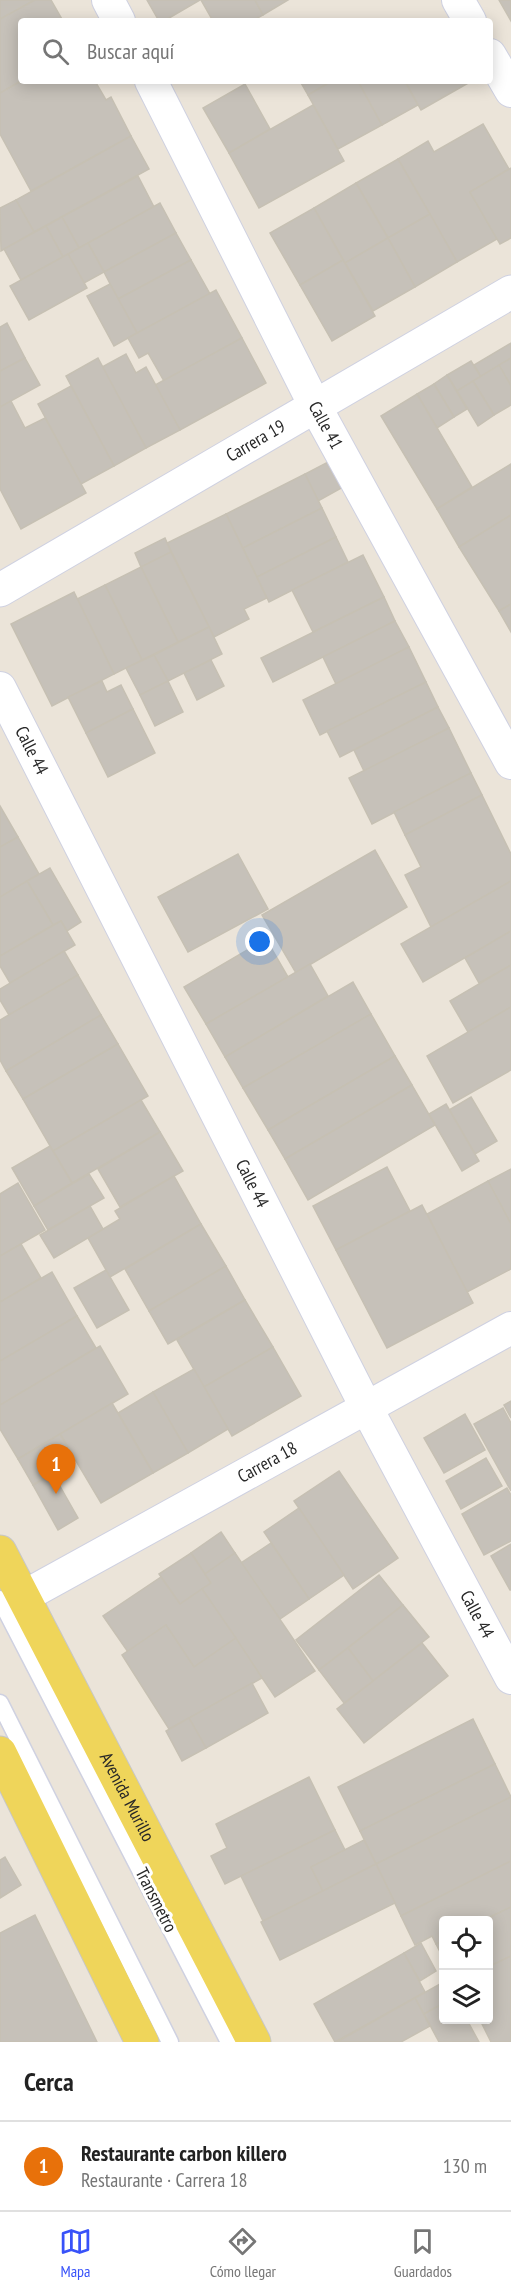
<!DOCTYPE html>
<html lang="es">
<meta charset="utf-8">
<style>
:root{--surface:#fff;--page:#f6f6f6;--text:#222;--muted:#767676;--line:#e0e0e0;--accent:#3852f9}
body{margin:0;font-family:"PT Sans Narrow",sans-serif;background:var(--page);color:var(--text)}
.controls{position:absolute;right:18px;bottom:18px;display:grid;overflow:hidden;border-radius:6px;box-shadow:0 3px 15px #0003}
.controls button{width:54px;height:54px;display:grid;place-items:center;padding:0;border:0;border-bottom:2px solid var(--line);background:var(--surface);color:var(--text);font:30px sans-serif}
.you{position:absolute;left:260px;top:942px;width:21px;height:21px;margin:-15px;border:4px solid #fff;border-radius:50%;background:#1a73e8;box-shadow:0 0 0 9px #1a73e833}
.badge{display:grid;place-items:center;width:39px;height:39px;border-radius:50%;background:var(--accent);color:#fff;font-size:20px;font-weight:700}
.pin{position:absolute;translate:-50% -50px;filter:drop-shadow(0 2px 3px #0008)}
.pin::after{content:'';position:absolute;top:32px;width:21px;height:18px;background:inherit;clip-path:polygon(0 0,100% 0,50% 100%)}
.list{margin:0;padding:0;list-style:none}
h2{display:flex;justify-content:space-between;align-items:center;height:78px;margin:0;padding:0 24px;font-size:26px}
h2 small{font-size:20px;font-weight:400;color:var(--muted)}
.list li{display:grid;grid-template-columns:39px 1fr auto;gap:18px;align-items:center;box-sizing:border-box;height:90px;padding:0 24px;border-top:2px solid var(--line)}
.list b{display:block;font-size:22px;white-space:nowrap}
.list p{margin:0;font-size:20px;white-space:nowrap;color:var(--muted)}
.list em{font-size:20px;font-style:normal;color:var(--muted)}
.icon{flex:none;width:33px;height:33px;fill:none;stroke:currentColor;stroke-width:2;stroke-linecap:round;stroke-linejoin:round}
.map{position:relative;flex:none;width:511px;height:2042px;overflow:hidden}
.search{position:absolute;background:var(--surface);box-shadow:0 3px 15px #0003;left:18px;right:18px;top:18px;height:66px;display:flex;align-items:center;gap:15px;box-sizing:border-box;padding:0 21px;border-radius:6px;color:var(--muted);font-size:22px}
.sheet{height:168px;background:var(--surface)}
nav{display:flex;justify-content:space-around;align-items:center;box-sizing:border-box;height:84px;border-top:2px solid var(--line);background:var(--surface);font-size:16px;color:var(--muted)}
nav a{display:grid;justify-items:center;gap:3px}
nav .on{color:var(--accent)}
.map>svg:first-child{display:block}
</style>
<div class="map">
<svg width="511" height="2042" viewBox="0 0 511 2042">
<rect width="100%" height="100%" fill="#ebe4d9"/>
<g fill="#c6c1b9" stroke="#c6c0b3" stroke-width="1.5">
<path d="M0,0H35L0,19Z"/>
<path d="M35,0H51L63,21H21V81L0,93V19Z"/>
<path d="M147,0H200L164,21H159Z"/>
<path d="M201,0H255L263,15L252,21H213Z"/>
<path d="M255,0H288L263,15Z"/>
<path d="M499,0H511V21Z"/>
<path d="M21,81H95L106,100L111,97L131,136L31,191L0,134V93Z"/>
<path d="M300,81H332L308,95Z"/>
<path d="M332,81H358L382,125L338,149L308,95Z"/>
<path d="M358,81H405L418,105L382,125Z"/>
<path d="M405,81H469L470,82L421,110Z"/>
<path d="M245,84L270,129L229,153L203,108Z"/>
<path d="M313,105L344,161L259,208L229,153Z"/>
<path d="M483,124L509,169L470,192L497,239L457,262L398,159L428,141L434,152Z"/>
<path d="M131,136L149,169L34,232L16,200Z"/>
<path d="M398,159L430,214L388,238L356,183Z"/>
<path d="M511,168V238L500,244L470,192Z"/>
<path d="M138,176L154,207L79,248L62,217Z"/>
<path d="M356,183L388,238L345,263L314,208Z"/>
<path d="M16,200L34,232L1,251L0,208Z"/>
<path d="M160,203L176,233L104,272L88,243Z"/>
<path d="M314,208L343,260L300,285L270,233Z"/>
<path d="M430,214L457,262L415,287L388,238Z"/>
<path d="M62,217L79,248L63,257L46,226Z"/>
<path d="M46,226L63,257L21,280L4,249Z"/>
<path d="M176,233L191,260L118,299L104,272Z"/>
<path d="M388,238L415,287L373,311L345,263Z"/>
<path d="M88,243L104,272L84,283L68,254Z"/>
<path d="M68,254L87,288L29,320L10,286Z"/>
<path d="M191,260L210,294L137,333L118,299Z"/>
<path d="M343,260L375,316L332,341L300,285Z"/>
<path d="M110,284L137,333L114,346L87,296Z"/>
<path d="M216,290L242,338L164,381L148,353L139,358L128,338Z"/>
<path d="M7,323L25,358L0,371V327Z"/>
<path d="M242,338L266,383L180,430L155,385Z"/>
<path d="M511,343V358L481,377L474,365Z"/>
<path d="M126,354L136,373L146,367L180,430L146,448L102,367Z"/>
<path d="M25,358L40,385L0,407V371Z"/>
<path d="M98,358L146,448L114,466L66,376Z"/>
<path d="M511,358V386L499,365Z"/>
<path d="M471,361L481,377L457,391L447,375Z"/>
<path d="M499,365L511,386V405L494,415L473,381Z"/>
<path d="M447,375L467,409L454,417L434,384Z"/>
<path d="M473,381L494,415L478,426L457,391Z"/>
<path d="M434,384L454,417L437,428L417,394Z"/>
<path d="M71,386L114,466L81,484L38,404Z"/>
<path d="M417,394L472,487L437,509L381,416Z"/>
<path d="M11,401L25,428L45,418L86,493L21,529L0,489V407Z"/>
<path d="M332,460L345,486L318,501L305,474Z"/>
<path d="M511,464V515L459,547L437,509Z"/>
<path d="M305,474L322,508L243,548L226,514Z"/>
<path d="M322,508L336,537L257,577L243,548Z"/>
<path d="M226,514L267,598L244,609L249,619L214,637L167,543Z"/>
<path d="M511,515V604L499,611L459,547Z"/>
<path d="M336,537L348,562L269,602L257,577Z"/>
<path d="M165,538L171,552L141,567L135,553Z"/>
<path d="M171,552L209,627L178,642L141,567Z"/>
<path d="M363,555L384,597L313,632L292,590Z"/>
<path d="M141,567L178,642L142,660L105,585Z"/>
<path d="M105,585L142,660L114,674L77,599Z"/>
<path d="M74,592L114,674L52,706L11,624Z"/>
<path d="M384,597L395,621L273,682L261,658Z"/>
<path d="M511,604V632L499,611Z"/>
<path d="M395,621L409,647L336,684L323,657Z"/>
<path d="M209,627L222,654L168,681L154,655Z"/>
<path d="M409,647L426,682L320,735L303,700Z"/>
<path d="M154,655L168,681L140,695L126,668Z"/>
<path d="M211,660L224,686L197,700L184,673Z"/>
<path d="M102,681L107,692L121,685L133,709L86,733L68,697Z"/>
<path d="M168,681L183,712L155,726L140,695Z"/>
<path d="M426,682L438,707L340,757L327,731Z"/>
<path d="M438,707L449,728L364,771L354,750Z"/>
<path d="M133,709L155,753L108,777L86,733Z"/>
<path d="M449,728L471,773L372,824L349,778Z"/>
<path d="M471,773L482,795L405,835L394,812Z"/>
<path d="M482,795L511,854V881L431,927L405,875L421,867L405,835Z"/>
<path d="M0,806L18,837L0,847Z"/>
<path d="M18,837L39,874L0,897V847Z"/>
<path d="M375,850L407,907L296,973L262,915Z"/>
<path d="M238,854L268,909L188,952L158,897Z"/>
<path d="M50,868L81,922L67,931L61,921L53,925L27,881Z"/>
<path d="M27,881L53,925L0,956V897Z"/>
<path d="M511,881V931L423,982L401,944Z"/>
<path d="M61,921L75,945L10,983L0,966V956Z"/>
<path d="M511,931V965L479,983L465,958Z"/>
<path d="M266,939L288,977L206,1024L184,987Z"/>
<path d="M64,951L78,975L9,1015L0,1000V989Z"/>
<path d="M310,964L328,996L225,1057L206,1024Z"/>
<path d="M511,965V1007L468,1032L450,1001Z"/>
<path d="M78,975L101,1015L6,1071L0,1060V1020Z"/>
<path d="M353,982L371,1014L243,1088L225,1057Z"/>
<path d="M511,1007V1070L453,1103L427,1056Z"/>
<path d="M371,1014L395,1056L268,1130L243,1088Z"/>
<path d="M101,1015L118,1044L23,1099L6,1071Z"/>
<path d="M118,1044L148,1096L53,1151L23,1099Z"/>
<path d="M395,1056L412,1085L285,1159L268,1130Z"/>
<path d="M412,1085L435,1125L308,1200L285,1159Z"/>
<path d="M471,1097L497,1141L475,1154L449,1110Z"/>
<path d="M141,1100L160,1132L72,1183L53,1151Z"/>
<path d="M446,1104L479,1161L462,1171L429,1114Z"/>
<path d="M160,1132L183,1171L120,1207L98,1169Z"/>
<path d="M50,1146L72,1183L34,1206L12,1168Z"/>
<path d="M387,1167L410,1211L336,1250L313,1206Z"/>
<path d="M511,1169V1224L488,1181Z"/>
<path d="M89,1174L104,1198L48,1230L34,1206Z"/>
<path d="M174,1176L201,1224L110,1277L88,1238L120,1219L115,1211Z"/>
<path d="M488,1181L511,1224V1269L467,1292L427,1214Z"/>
<path d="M18,1183L45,1230L0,1256V1194Z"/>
<path d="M422,1205L473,1303L387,1348L336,1250Z"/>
<path d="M90,1206L103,1229L54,1258L40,1235Z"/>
<path d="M201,1224L226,1266L149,1311L125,1269Z"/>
<path d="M21,1244L41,1278L0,1302V1256Z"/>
<path d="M226,1266L245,1300L168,1344L149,1311Z"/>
<path d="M106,1270L129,1310L97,1328L74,1288Z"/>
<path d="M52,1272L77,1316L0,1361V1302Z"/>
<path d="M245,1300L273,1347L204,1387L177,1340Z"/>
<path d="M77,1316L96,1348L0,1405V1361Z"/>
<path d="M100,1346L128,1394L18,1459L0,1429V1405Z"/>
<path d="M273,1347L301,1396L232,1436L204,1387Z"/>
<path d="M194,1369L228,1429L188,1453L153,1392Z"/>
<path d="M153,1392L188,1453L153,1473L118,1413Z"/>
<path d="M511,1401V1418L504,1405Z"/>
<path d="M112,1403L153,1473L101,1503L60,1434Z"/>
<path d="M503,1408L511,1423V1491L474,1424Z"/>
<path d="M465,1414L485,1450L444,1473L424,1438Z"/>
<path d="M60,1434L76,1460L33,1485L18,1459Z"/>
<path d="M486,1458L502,1486L461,1509L446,1481Z"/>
<path d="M339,1471L398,1558L353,1589L294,1501Z"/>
<path d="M53,1474L78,1518L58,1530L33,1485Z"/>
<path d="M507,1488L511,1495V1541L484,1555L462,1514Z"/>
<path d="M299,1508L344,1575L309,1599L264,1532Z"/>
<path d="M221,1532L235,1553L205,1574L191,1553Z"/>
<path d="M271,1543L309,1599L280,1619L241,1563Z"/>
<path d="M511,1544V1590H510L491,1556Z"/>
<path d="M191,1553L211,1583L180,1604L159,1574Z"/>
<path d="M235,1553L315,1671L275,1697L202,1589L211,1583L205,1574Z"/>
<path d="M379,1575L403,1605L319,1670L296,1640Z"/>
<path d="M161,1577L180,1604L202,1589L236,1638L194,1667L166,1625L128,1652L103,1616Z"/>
<path d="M403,1605L429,1637L373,1681L348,1648Z"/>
<path d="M166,1625L194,1667L236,1638L262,1678L169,1729L122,1655Z"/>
<path d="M422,1643L448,1676L364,1743L337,1709Z"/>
<path d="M348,1648L373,1681L344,1703L319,1670Z"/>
<path d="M252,1683L268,1713L206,1748L189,1718Z"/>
<path d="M189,1718L206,1748L182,1761L166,1731Z"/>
<path d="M473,1719L495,1764L360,1831L338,1787Z"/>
<path d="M495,1764L511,1797L376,1864L360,1831Z"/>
<path d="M309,1777L335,1830L225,1884L211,1856L227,1848L216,1824Z"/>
<path d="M511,1797V1861L401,1916L376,1864Z"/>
<path d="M335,1830L345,1850L311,1867L323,1891L263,1921L241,1876Z"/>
<path d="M364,1840L376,1864L323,1891L311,1867Z"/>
<path d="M5,1857L21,1885L0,1898V1860Z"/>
<path d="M511,1861V1907L484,1920H444V1941L436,1944L432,1936L415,1945L401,1916Z"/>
<path d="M376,1864L395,1903L280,1960L261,1922Z"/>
<path d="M511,1907V1956L488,1967V1920H484Z"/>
<path d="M35,1915L97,2042H0V1933Z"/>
<path d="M444,1941V1960L436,1944Z"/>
<path d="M421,1943L436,1971L420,1981L404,1953Z"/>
<path d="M404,1953L425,1992L335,2042L314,2004Z"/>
<path d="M511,1956V2042H491L480,2020H488V1967Z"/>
<path d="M440,1984L444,1991V2003L424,2014L415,1998Z"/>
<path d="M415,1998L430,2026L401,2042H337Z"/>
<path d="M444,2003V2020H467L479,2042H439L424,2014Z"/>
</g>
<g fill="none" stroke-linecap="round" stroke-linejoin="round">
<g stroke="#cfd1e1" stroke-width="19">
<g id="lane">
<path d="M0,1599L229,2042"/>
<path d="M0,1703L170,2042"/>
</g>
</g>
<g stroke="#cfd1e1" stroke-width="34">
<g id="street">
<path d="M108,0L119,21"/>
<path d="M458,0L470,21"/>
<path d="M490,55L511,91"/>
<path id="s1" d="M151,81L315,406L511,763"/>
<path id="s2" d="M0,688L366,1407L511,1678"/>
<path id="s3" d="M23,1597L511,1328"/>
</g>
</g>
<g stroke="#cfd1e1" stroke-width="35">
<g id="secondary">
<path id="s4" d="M0,590L511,292"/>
</g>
</g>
<g stroke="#c7c7c7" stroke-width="35">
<g id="primary">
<path id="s5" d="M0,1552L254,2042"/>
<path d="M0,1753L142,2042"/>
</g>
</g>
<use href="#lane" stroke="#fff" stroke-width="16"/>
<use href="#street" stroke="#fff" stroke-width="32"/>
<use href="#secondary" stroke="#fff" stroke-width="33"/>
<use href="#primary" stroke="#efd55a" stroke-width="33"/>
</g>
<g text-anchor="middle" stroke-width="6" stroke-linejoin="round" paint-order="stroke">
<g font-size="18" fill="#282828" stroke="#fff">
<text dy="6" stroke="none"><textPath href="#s1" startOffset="386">Calle 41</textPath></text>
<text dy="6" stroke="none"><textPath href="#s4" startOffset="296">Carrera 19</textPath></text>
<text dy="6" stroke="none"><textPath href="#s2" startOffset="70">Calle 44</textPath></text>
<text dy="6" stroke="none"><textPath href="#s2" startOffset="556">Calle 44</textPath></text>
<text dy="6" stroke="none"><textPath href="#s3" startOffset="279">Carrera 18</textPath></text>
<text dy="6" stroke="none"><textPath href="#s2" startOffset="1042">Calle 44</textPath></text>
<text dy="6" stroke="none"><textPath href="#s5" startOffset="276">Avenida Murillo</textPath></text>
<text transform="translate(156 1900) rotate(63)" y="6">Transmetro</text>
</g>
</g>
</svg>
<div class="controls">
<button><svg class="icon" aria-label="locate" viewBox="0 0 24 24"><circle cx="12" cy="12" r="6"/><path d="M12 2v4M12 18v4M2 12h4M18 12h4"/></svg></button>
<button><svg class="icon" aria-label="layers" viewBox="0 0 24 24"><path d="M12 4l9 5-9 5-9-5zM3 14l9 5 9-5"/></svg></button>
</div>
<div class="you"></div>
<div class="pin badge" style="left:56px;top:1494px;background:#e8710a">1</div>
<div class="search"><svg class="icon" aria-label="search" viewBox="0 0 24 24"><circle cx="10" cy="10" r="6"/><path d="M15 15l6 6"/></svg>Buscar aquí</div>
</div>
<section class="sheet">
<h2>Cerca<small></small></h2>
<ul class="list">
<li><span class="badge" style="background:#e8710a">1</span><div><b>Restaurante carbon killero</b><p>Restaurante · Carrera 18</p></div><em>130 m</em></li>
</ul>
</section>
<nav>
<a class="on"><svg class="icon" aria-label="map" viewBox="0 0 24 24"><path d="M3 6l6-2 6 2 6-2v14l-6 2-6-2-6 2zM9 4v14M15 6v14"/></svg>Mapa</a>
<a><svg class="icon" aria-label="directions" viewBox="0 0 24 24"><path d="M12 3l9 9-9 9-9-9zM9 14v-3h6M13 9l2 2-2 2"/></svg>Cómo llegar</a>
<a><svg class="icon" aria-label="saved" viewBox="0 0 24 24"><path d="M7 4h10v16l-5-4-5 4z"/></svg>Guardados</a>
</nav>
